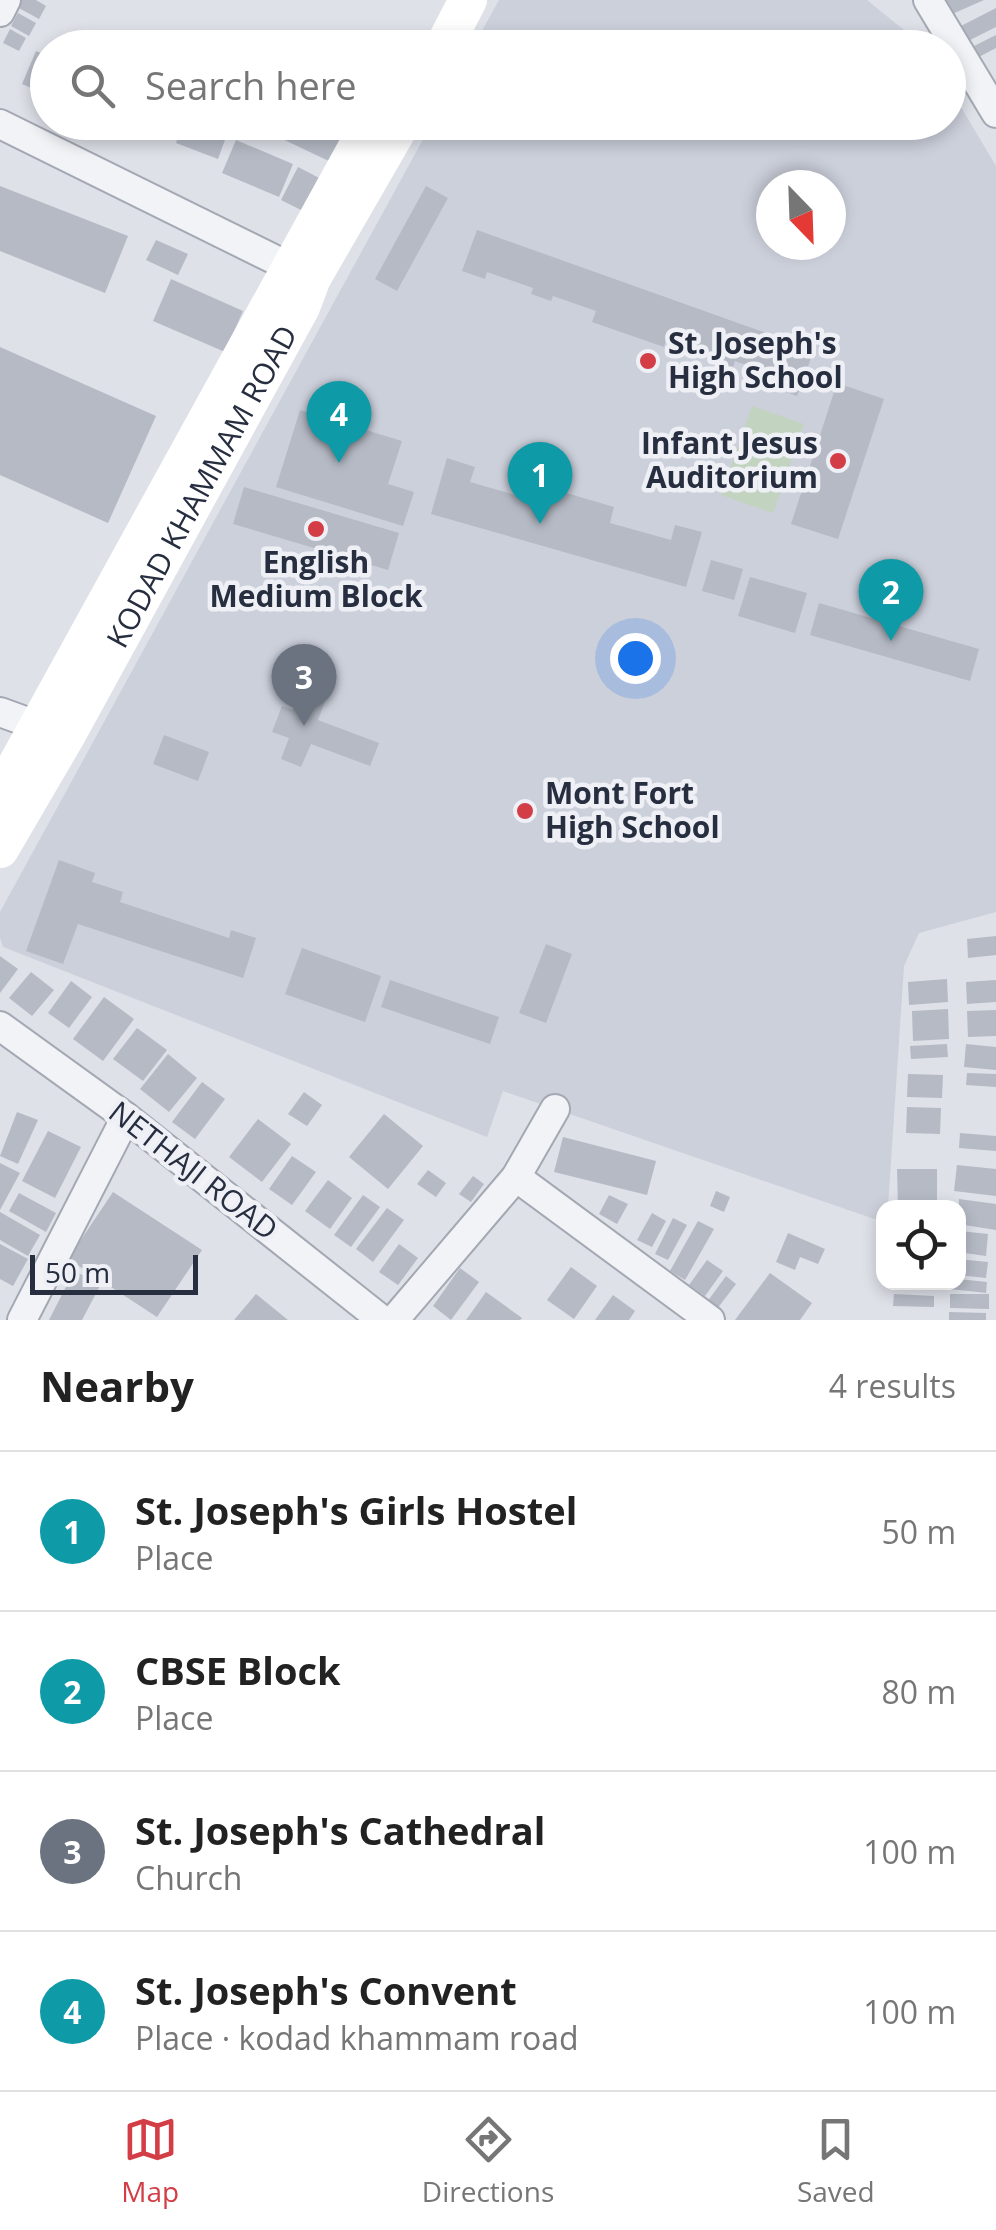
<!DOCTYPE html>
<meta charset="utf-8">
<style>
:root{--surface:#fff;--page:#f6f6f6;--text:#222;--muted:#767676;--line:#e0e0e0;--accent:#d33e46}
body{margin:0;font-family:"Open Sans",sans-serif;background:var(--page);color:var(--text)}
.controls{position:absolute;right:30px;bottom:30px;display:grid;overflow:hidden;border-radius:20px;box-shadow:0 5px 15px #0003}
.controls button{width:90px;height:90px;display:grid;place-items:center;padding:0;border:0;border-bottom:2px solid var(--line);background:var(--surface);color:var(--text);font:50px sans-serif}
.compass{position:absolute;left:756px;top:170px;width:90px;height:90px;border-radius:50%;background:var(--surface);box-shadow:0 5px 15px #0003;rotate:157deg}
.scale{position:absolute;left:30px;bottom:25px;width:168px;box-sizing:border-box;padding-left:10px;border:5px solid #272e40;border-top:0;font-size:28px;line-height:35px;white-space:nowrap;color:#272e40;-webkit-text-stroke:8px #eef0f6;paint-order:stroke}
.you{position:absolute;left:635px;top:658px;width:35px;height:35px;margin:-25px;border:8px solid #fff;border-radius:50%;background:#1a73e8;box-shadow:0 0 0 15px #1a73e833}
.badge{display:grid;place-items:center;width:65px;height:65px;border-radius:50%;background:var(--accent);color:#fff;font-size:32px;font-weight:700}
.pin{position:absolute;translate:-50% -82px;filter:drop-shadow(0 2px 5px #0008)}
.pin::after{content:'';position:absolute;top:52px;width:35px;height:30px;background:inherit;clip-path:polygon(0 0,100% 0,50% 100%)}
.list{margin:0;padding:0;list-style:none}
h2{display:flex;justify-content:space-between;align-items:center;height:130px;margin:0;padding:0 40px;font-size:42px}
h2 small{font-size:32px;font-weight:400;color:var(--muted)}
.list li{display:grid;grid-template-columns:65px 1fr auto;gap:30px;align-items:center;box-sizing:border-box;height:160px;padding:0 40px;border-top:2px solid var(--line)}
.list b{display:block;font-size:38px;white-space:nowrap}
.list p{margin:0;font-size:32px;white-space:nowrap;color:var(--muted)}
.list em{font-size:32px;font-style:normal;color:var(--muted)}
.icon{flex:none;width:55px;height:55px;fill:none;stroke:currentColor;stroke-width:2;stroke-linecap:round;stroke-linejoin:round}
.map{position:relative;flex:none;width:996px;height:1320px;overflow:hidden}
.search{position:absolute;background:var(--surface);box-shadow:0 5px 15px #0003;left:30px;right:30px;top:30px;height:110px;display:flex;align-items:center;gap:25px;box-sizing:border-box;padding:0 35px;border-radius:55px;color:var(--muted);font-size:38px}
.sheet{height:770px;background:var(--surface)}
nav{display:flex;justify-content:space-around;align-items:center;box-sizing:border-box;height:140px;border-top:2px solid var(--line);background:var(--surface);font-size:28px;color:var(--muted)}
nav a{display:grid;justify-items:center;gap:5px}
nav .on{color:var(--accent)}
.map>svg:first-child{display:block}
</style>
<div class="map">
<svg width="996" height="1320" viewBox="0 0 996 1320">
<rect width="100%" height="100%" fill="#dee1e8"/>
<g fill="#ccd0db" fill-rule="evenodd">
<path d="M499,0H867L925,47H473Z"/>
<path d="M949,87L996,166V912L919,933L904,966L888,1207L884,1208L883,1222L503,1091L487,1137L3,947L0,938V912L432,123L948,122ZM771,185H831V245H771Z"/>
</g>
<path fill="#c2d3bf" d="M752,406L804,424L773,513L721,495Z"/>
<g fill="#b5bac5">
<path d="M21,0H36L46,6L39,19L17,7Z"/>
<path d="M946,0H984L950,15Z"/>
<path d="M996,8V27L968,41L961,26Z"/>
<path d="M18,13L36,23L29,36L11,26Z"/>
<path d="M10,29L26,38L19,51L3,43Z"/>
<path d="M996,35V48L975,59L970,48Z"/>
<path d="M36,51L48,56V95L22,84Z"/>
<path d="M141,122H179L174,138L139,127Z"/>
<path d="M184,122H212L229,129L218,159L176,143Z"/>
<path d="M278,122H307L346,141L335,164L272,134Z"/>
<path d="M236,140L293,164L279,197L222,173Z"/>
<path d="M298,167L327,182L311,215L281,200Z"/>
<path d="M0,186L128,236L105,293L0,251Z"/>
<path d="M426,186L448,198L397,291L375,279Z"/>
<path d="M477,230L814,350L797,396L772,387L776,376L735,361L733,367L709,359L712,353L667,337L664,347L592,322L596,311L553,296L551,301L531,294L533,288L487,272L485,279L462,271Z"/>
<path d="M156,240L188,254L178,275L146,260Z"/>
<path d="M171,279L243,311L225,352L153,321Z"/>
<path d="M0,347L156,416L108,523L0,475Z"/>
<path d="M837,383L884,399L838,539L791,524Z"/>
<path d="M300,410L402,441L388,484L414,492L403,526L276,487Z"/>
<path d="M447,458L475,467L470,482L532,500L536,484L614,507L610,523L671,540L675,525L702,532L686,587L431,514Z"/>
<path d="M244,487L399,533L388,570L233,524Z"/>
<path d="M711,560L743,569L734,600L702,591Z"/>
<path d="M750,577L807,593L795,633L738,616Z"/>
<path d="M819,603L979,649L970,681L810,635Z"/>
<path d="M302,687L327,696L318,720L379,743L370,766L311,744L301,767L281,759L289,738L272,732L282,706L293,710Z"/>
<path d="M164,735L209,752L198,781L153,764Z"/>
<path d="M59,860L95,873L92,882L123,892L120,902L229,938L231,930L256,938L243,978L78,924L63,964L26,951Z"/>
<path d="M996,936V955L968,958L967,939Z"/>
<path d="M546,944L572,954L546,1023L519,1013Z"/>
<path d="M302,948L381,976L365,1022L285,994Z"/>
<path d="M0,956L18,969L0,993Z"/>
<path d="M31,972L54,990L32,1016L9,998Z"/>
<path d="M947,979L948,1002L909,1005L908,982Z"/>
<path d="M390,980L499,1017L490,1044L381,1007Z"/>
<path d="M996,980V1002L967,1004L966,982Z"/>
<path d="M71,981L92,997L69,1028L48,1013Z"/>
<path d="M104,997L134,1019L103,1061L73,1039Z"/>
<path d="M948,1009L949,1039L913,1041L912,1011Z"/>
<path d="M996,1010V1036L968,1037L967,1011Z"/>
<path d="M137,1028L167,1050L143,1081L113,1059Z"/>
<path d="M947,1044L948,1057L911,1059L910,1046Z"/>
<path d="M966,1044L996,1047V1070L964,1067Z"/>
<path d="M168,1054L197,1078L169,1112L140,1089Z"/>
<path d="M967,1073L996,1074V1087L966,1085Z"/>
<path d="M908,1074L943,1075L942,1098L907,1097Z"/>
<path d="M202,1082L225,1099L195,1139L172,1122Z"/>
<path d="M304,1092L322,1105L307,1126L288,1114Z"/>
<path d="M907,1107L941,1108L940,1134L906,1133Z"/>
<path d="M17,1112L38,1120L18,1164L0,1156Z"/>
<path d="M384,1114L423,1146L388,1189L349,1157Z"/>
<path d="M258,1119L291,1144L262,1182L229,1157Z"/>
<path d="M48,1131L81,1147L55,1198L22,1181Z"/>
<path d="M960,1133L996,1136V1151L959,1148Z"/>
<path d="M563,1137L656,1161L647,1195L554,1172Z"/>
<path d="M292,1156L316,1172L292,1205L269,1189Z"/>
<path d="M0,1163L20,1173L0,1210Z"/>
<path d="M957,1165L996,1169V1196L954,1191Z"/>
<path d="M897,1169H937V1208H898Z"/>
<path d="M428,1170L446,1183L436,1197L417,1184Z"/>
<path d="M473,1176L484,1184L471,1202L459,1194Z"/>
<path d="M328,1180L352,1198L330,1229L305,1211Z"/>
<path d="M716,1191L730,1197L724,1212L710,1206Z"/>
<path d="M113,1192L202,1250L157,1317L68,1259Z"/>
<path d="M19,1193L56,1213L46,1232L9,1211Z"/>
<path d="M363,1195L380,1207L351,1247L334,1235Z"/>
<path d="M609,1195L628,1204L617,1224L599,1214Z"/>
<path d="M959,1199L996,1204V1230L958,1224Z"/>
<path d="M387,1208L404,1220L373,1262L356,1249Z"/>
<path d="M0,1212L40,1235L28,1256L0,1240Z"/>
<path d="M652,1213L666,1221L652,1247L637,1240Z"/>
<path d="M673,1218L687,1225L668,1260L655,1254Z"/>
<path d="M698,1221L714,1229L685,1280L670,1271Z"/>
<path d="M960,1231L988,1234L986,1256L958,1252Z"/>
<path d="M788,1233L825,1249L818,1264L800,1257L795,1270L776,1262Z"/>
<path d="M0,1244L28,1259L13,1286L0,1279Z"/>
<path d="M399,1244L418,1258L398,1285L379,1272Z"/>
<path d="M958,1259L988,1262L986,1278L958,1275Z"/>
<path d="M707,1260L723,1271L705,1296L689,1285Z"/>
<path d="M571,1267L597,1286L574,1319L547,1300Z"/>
<path d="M460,1268L479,1282L451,1320L433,1306Z"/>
<path d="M74,1271L101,1284L82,1320H49Z"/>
<path d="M770,1273L812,1303L800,1320H735Z"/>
<path d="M726,1276L736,1284L717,1309L707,1302Z"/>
<path d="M958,1279L987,1282L986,1293L950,1289L951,1282H958Z"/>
<path d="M486,1292L522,1318L520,1320H466Z"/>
<path d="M256,1294L288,1320H234Z"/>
<path d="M894,1294L934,1296V1307L893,1306Z"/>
<path d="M950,1294H989V1309L950,1308Z"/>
<path d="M613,1295L635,1311L629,1320H595Z"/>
<path d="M949,1312L986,1313V1320H949Z"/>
</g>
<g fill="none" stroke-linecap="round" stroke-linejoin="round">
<g stroke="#a3a8b2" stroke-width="32">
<g id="minor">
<path d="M928,0L996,113"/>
<path d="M0,12L6,0"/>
<path d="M0,124L308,276"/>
<path d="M0,712L55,732"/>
<path d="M0,1026L126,1117L382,1320"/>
<path d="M516,1177L710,1320"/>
<path d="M22,1320L126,1117"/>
<path d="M394,1320L516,1177L555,1109"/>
</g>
</g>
<use href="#minor" stroke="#f1f3f7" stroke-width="28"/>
<g stroke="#fff" stroke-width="38">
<path d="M443,48L468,0"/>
<path d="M0,795L371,122"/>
<path id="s1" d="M0,849L66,736L301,307L312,278L402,122"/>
</g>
</g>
<g fill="#d33e46" stroke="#eef0f6" stroke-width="4">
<circle cx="648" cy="361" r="10"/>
<circle cx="838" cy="461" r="10"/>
<circle cx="316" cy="529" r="10"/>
<circle cx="525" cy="811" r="10"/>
</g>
<g text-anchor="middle" stroke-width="9" stroke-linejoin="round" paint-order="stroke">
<g font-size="30" font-weight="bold" fill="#272e40" stroke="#eef0f6" text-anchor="start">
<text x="668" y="354">St. Joseph's<tspan x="668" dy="34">High School</tspan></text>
<text x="818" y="454" text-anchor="end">Infant Jesus<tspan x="818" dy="34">Auditorium</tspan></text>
<text x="316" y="573" text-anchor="middle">English<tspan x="316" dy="34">Medium Block</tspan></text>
<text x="545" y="804">Mont Fort<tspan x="545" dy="34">High School</tspan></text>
</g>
<g font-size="30" fill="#272e40" stroke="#eef0f6">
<text dy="10" stroke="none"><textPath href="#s1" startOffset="415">KODAD KHAMMAM ROAD</textPath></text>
<text transform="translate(193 1171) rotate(38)" y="10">NETHAJI ROAD</text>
</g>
</g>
</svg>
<div class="controls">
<button><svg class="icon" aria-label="locate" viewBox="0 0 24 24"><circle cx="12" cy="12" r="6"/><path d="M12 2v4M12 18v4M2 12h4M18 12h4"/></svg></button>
</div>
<svg class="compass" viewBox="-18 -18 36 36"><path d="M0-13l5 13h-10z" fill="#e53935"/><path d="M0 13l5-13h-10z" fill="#767676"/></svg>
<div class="scale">50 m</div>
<div class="you"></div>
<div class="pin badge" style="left:540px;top:524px;background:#0f9aa8">1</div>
<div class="pin badge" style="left:891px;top:641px;background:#0f9aa8">2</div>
<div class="pin badge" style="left:304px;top:726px;background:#6b7280">3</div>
<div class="pin badge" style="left:339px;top:463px;background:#0f9aa8">4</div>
<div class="search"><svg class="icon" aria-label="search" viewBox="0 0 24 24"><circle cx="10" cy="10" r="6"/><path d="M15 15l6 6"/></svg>Search here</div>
</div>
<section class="sheet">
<h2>Nearby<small>4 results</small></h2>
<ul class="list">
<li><span class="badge" style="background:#0f9aa8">1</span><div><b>St. Joseph's Girls Hostel</b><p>Place</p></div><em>50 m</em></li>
<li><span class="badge" style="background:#0f9aa8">2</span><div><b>CBSE Block</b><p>Place</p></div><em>80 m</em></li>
<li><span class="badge" style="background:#6b7280">3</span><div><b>St. Joseph's Cathedral</b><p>Church</p></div><em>100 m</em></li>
<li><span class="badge" style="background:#0f9aa8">4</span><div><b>St. Joseph's Convent</b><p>Place · kodad khammam road</p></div><em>100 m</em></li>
</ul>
</section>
<nav>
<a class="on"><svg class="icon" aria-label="map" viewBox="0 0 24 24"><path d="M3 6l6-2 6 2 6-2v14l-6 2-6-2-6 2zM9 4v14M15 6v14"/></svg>Map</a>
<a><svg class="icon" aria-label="directions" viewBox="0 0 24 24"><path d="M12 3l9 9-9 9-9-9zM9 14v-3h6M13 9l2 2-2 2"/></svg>Directions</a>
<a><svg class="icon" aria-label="saved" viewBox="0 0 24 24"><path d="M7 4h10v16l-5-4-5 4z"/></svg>Saved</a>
</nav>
